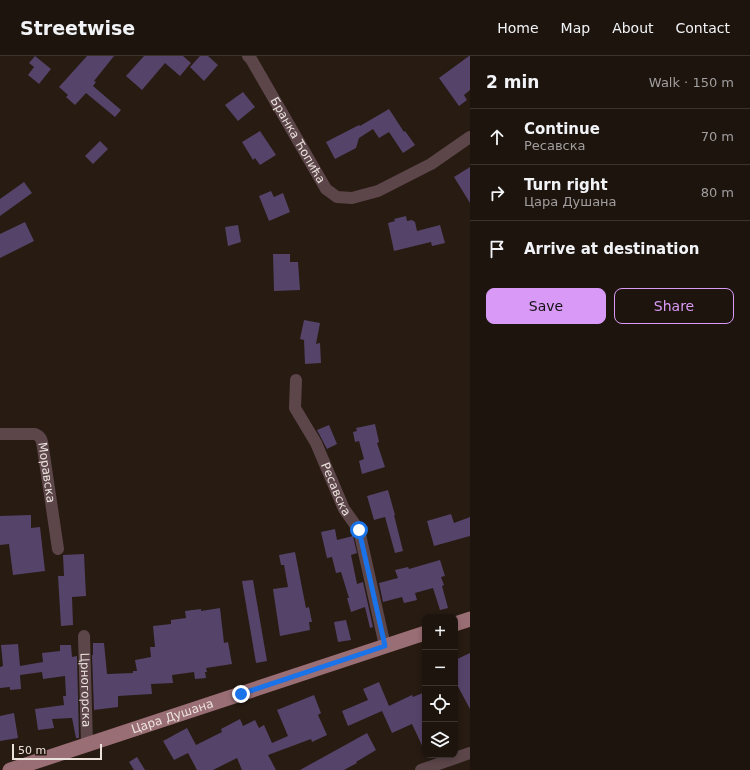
<!DOCTYPE html>
<meta charset="utf-8">
<style>
:root{--surface:#1d140e;--page:#251d17;--text:#f1f3f6;--muted:#a09e9e;--line:#3b332e;--accent:#d99af7}
body{margin:0;font-family:"DejaVu Sans",sans-serif;background:var(--page);color:var(--text)}
.controls{position:absolute;right:12px;bottom:12px;display:grid;overflow:hidden;border-radius:8px;box-shadow:0 2px 6px #0003}
.controls button{width:36px;height:36px;display:grid;place-items:center;padding:0;border:0;border-bottom:1px solid var(--line);background:var(--surface);color:var(--text);font:20px sans-serif}
.scale{position:absolute;left:12px;bottom:10px;width:90px;box-sizing:border-box;padding-left:4px;border:2px solid #ebe2dc;border-top:0;font-size:11px;line-height:14px;white-space:nowrap;color:#ebe2dc;-webkit-text-stroke:3px #271b12;paint-order:stroke}
.stop{position:absolute;width:12px;height:12px;margin:-9px;border:3px solid #1a73e8;border-radius:50%;background:#fff}
.stop.end{background:#1a73e8;border-color:#fff;box-shadow:0 1px 4px #0008}
.list{margin:0;padding:0;list-style:none}
h2{display:flex;justify-content:space-between;align-items:center;height:52px;margin:0;padding:0 16px;font-size:17px}
h2 small{font-size:13px;font-weight:400;color:var(--muted)}
.list li{display:grid;grid-template-columns:26px 1fr auto;gap:12px;align-items:center;box-sizing:border-box;height:56px;padding:0 16px;border-top:1px solid var(--line)}
.list b{display:block;font-size:15px;white-space:nowrap}
.list p{margin:0;font-size:13px;white-space:nowrap;color:var(--muted)}
.list em{font-size:13px;font-style:normal;color:var(--muted)}
.actions{display:flex;gap:8px;padding:12px 16px}
.actions a{flex:1;padding:9px 0;border:1px solid var(--accent);border-radius:8px;text-align:center;font-size:14px;color:var(--accent)}
.actions .main{background:var(--accent);color:#111}
.icon{flex:none;width:22px;height:22px;fill:none;stroke:currentColor;stroke-width:2;stroke-linecap:round;stroke-linejoin:round}
.map{position:relative;flex:none;width:470px;height:714px;overflow:hidden}
header{display:flex;align-items:center;gap:24px;box-sizing:border-box;height:56px;padding:0 20px;background:var(--surface);border-bottom:1px solid var(--line)}
header strong{font-size:19px}
nav{display:flex;gap:22px;margin-inline-start:auto;font-size:14px}
main{display:flex}
aside{flex:1;background:var(--surface)}
.map>svg:first-child{display:block}
</style>
<header>
<strong>Streetwise</strong>
<nav><a>Home</a><a>Map</a><a>About</a><a>Contact</a></nav>
</header>
<main>
<div class="map">
<svg width="470" height="714" viewBox="0 0 470 714">
<rect width="100%" height="100%" fill="#271b12"/>
<g fill="#56436a">
<path d="M35,0L51,13L39,28L28,19L34,11L29,7Z"/>
<path d="M87,0H114L94,25L96,26L93,30L121,54L115,61L86,37L75,49L66,41L68,39L59,31Z"/>
<path d="M144,0H183L191,7L180,20L165,7L142,34L126,20Z"/>
<path d="M200,0H208L218,9L204,25L190,11Z"/>
<path d="M469,0H470V34L464,39L467,44L459,50L439,22Z"/>
<path d="M243,36L255,51L238,65L225,49Z"/>
<path d="M389,53L404,76L405,75L415,89L403,97L389,76L379,82L373,73L359,82L356,92L335,103L326,86L359,69L360,70Z"/>
<path d="M260,75L276,99L260,109L255,102L253,104L242,86Z"/>
<path d="M100,85L108,93L93,108L85,100Z"/>
<path d="M470,111V147L454,121Z"/>
<path d="M24,126L32,137L0,160V143Z"/>
<path d="M271,135L274,141L283,137L290,156L269,165L259,140Z"/>
<path d="M406,160L407,165L412,164L415,166L417,175L440,169L445,187L432,190L431,186L394,195L388,167L395,165L394,163Z"/>
<path d="M25,166L34,185L0,202V178Z"/>
<path d="M238,169L241,186L228,190L225,171Z"/>
<path d="M273,198H290V206H298L300,234L274,235Z"/>
<path d="M304,264L320,267L316,288L320,287L321,307L305,308L304,284L300,283Z"/>
<path d="M375,368L379,386L377,387L385,411L362,418L359,405L364,403L359,385L355,386L353,376L357,375L356,372Z"/>
<path d="M329,369L337,388L327,393L317,374Z"/>
<path d="M388,434L395,459H394L403,495L395,497L385,461L374,464L367,440Z"/>
<path d="M451,458L454,467L470,461V480L434,490L427,465Z"/>
<path d="M31,459V472L40,471L45,515L13,519L9,488L0,489V460Z"/>
<path d="M335,473L337,484L353,480L357,497L351,499L357,528L363,526L373,571L370,572L365,551L351,556L347,542H349L341,516L336,517L332,501L327,502L321,476Z"/>
<path d="M295,496L306,552L309,551L312,566H309L310,574L280,580L273,533L288,531L284,509H281L279,499Z"/>
<path d="M84,498L86,540L72,541L73,569L61,570L58,520H64L63,499Z"/>
<path d="M440,504L445,520L441,521L444,529L442,530L448,552L440,554L433,532L415,537L417,544L404,547L402,541L383,546L379,527L398,522L395,514L408,511L409,513Z"/>
<path d="M253,524L267,605L256,607L242,525Z"/>
<path d="M220,552L224,587L228,586L232,608L206,612L207,616H205L206,622L195,623L194,616L172,619L173,627L151,628L152,638L118,640V651L94,654L92,599H93V587H104L107,618L133,617V615H137L135,604L151,601L150,591H155L153,570L171,568V564L186,562L185,555L201,553V555Z"/>
<path d="M346,564L351,584L338,586L334,566Z"/>
<path d="M18,588L20,610L43,606L42,597L60,595V589H71L72,601L77,600L79,682H76L72,662L52,663L54,672L38,674L35,653L64,649L63,640H66L65,620L43,623L42,616L20,619L21,633L10,634V631L0,632V611L3,610L1,589Z"/>
<path d="M470,597V653L455,625V604Z"/>
<path d="M379,626L389,650L412,639L413,641L425,636V696L412,668L392,677L382,655L348,670L342,655L368,644L363,633Z"/>
<path d="M314,639L321,657L318,659L327,679L312,686L311,683L268,699L276,714H242L237,702L213,714H197L188,697L174,704L163,685L187,672L196,689L222,676L221,673L240,663L243,670L255,664L259,672L264,669L272,687L288,680L277,654Z"/>
<path d="M14,657L18,682L0,685V660Z"/>
<path d="M367,677L376,694L356,706L357,707L344,714H300Z"/>
<path d="M137,701L145,714H134L129,706Z"/>
</g>
<g fill="none" stroke-linecap="round" stroke-linejoin="round">
<g stroke="#5c464a" stroke-width="12">
<path id="s1" d="M248,0L251,3L326,133L337,141L352,142L378,135L431,108L470,81"/>
<path id="s2" d="M296,324L295,352L316,387L344,453L359,474L385,590"/>
<path id="s3" d="M0,378H35C42,381 42,385 43,392L58,493"/>
<path id="s4" d="M84,580L87,688"/>
<path d="M421,714L470,697"/>
</g>
<g stroke="#9a6e75" stroke-width="15">
<path d="M455,568L470,563"/>
<path id="s5" d="M10,714L425,577"/>
</g>
</g>
<g fill="none" stroke-linecap="round" stroke-linejoin="round">
<path stroke="#1a73e8" stroke-width="5" d="M241,638L385,590L359,474"/>
</g>
<g text-anchor="middle" stroke-width="3" stroke-linejoin="round" paint-order="stroke">
<g font-size="12" fill="#ebe2dc" stroke="#271b12">
<text dy="4" stroke="none"><textPath href="#s1" startOffset="98">Бранка Ћопића</textPath></text>
<text dy="4" stroke="none"><textPath href="#s3" startOffset="77">Моравска</textPath></text>
<text dy="4" stroke="none"><textPath href="#s2" startOffset="119">Ресавска</textPath></text>
<text dy="4" stroke="none"><textPath href="#s4" startOffset="54">Црногорска</textPath></text>
<text dy="4" stroke="none"><textPath href="#s5" startOffset="171">Цара Душана</textPath></text>
</g>
</g>
</svg>
<div class="controls">
<button>+</button>
<button>−</button>
<button><svg class="icon" aria-label="locate" viewBox="0 0 24 24"><circle cx="12" cy="12" r="6"/><path d="M12 2v4M12 18v4M2 12h4M18 12h4"/></svg></button>
<button><svg class="icon" aria-label="layers" viewBox="0 0 24 24"><path d="M12 4l9 5-9 5-9-5zM3 14l9 5 9-5"/></svg></button>
</div>
<div class="scale">50 m</div>
<div class="stop" style="left:359px;top:474px"></div>
<div class="stop end" style="left:241px;top:638px"></div>
</div>
<aside>
<h2>2 min<small>Walk · 150 m</small></h2>
<ul class="list">
<li><svg class="icon" aria-label="ahead" viewBox="0 0 24 24"><path d="M12 20V5M6 11l6-6 6 6"/></svg><div><b>Continue</b><p>Ресавска</p></div><em>70 m</em></li>
<li><svg class="icon" aria-label="right" viewBox="0 0 24 24"><path d="M7 20v-9h11M14 6l5 5-5 5"/></svg><div><b>Turn right</b><p>Цара Душана</p></div><em>80 m</em></li>
<li><svg class="icon" aria-label="arrive" viewBox="0 0 24 24"><path d="M6 21V4h12l-3 4 3 4H6"/></svg><div><b>Arrive at destination</b></div></li>
</ul>
<div class="actions"><a class="main">Save</a><a>Share</a></div>
</aside>
</main>
